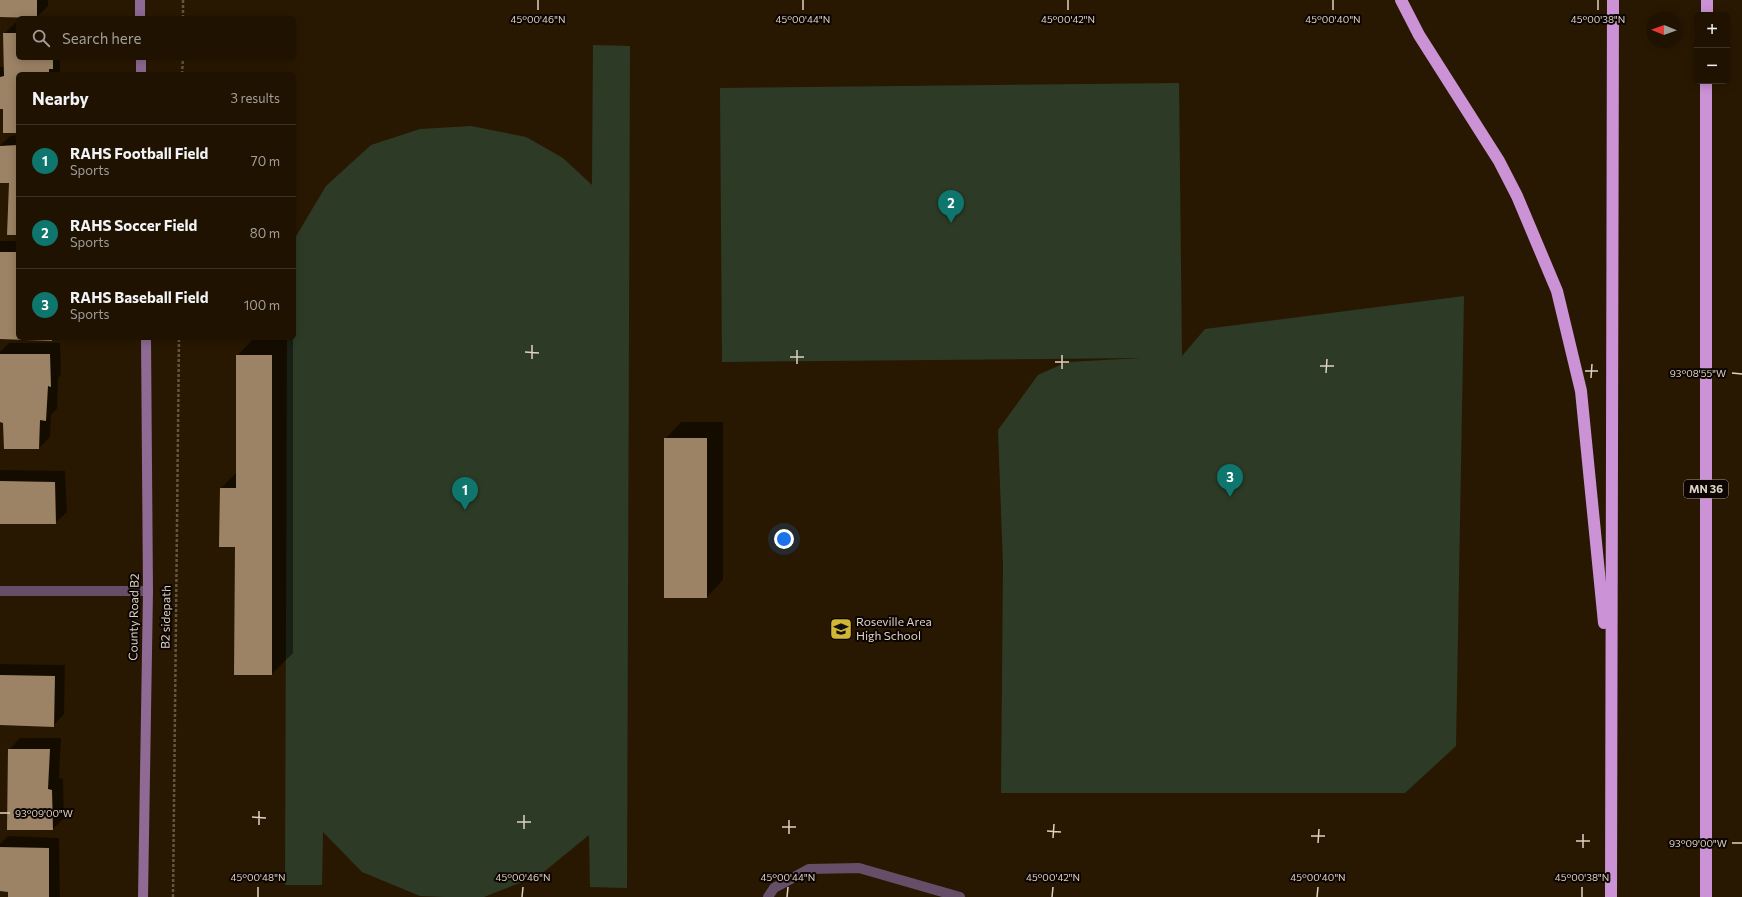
<!DOCTYPE html>
<meta charset="utf-8">
<style>
:root{--surface:#1f1201;--page:#2c2010;--text:#f1f3f6;--muted:#a19e99;--line:#3c3223;--accent:#0f766e}
body{margin:0;font-family:Commissioner,sans-serif;background:var(--page);color:var(--text)}
.controls{position:absolute;right:12px;top:12px;display:grid;overflow:hidden;border-radius:6px;box-shadow:0 2px 10px #0003}
.controls button{width:36px;height:36px;display:grid;place-items:center;padding:0;border:0;border-bottom:1px solid var(--line);background:var(--surface);color:var(--text);font:20px sans-serif}
.compass{position:absolute;left:1646px;top:12px;width:36px;height:36px;border-radius:50%;background:var(--surface);box-shadow:0 2px 10px #0003;rotate:271deg}
.you{position:absolute;left:784px;top:539px;width:14px;height:14px;margin:-10px;border:3px solid #fff;border-radius:50%;background:#1a73e8;box-shadow:0 0 0 6px #1a73e833}
.badge{display:grid;place-items:center;width:26px;height:26px;border-radius:50%;background:var(--accent);color:#fff;font-size:13px;font-weight:700}
.pin{position:absolute;translate:-50% -33px;filter:drop-shadow(0 1px 2px #0008)}
.pin::after{content:'';position:absolute;top:21px;width:14px;height:12px;background:inherit;clip-path:polygon(0 0,100% 0,50% 100%)}
.list{margin:0;padding:0;list-style:none}
h2{display:flex;justify-content:space-between;align-items:center;height:52px;margin:0;padding:0 16px;font-size:17px}
h2 small{font-size:13px;font-weight:400;color:var(--muted)}
.list li{display:grid;grid-template-columns:26px 1fr auto;gap:12px;align-items:center;box-sizing:border-box;height:72px;padding:0 16px;border-top:1px solid var(--line)}
.list b{display:block;font-size:15px;white-space:nowrap}
.list p{margin:0;font-size:13px;white-space:nowrap;color:var(--muted)}
.list em{font-size:13px;font-style:normal;color:var(--muted)}
.icon{flex:none;width:22px;height:22px;fill:none;stroke:currentColor;stroke-width:2;stroke-linecap:round;stroke-linejoin:round}
.map{position:relative;flex:none;width:1742px;height:897px;overflow:hidden}
.search{position:absolute;background:var(--surface);box-shadow:0 2px 10px #0003;left:16px;top:16px;width:280px;height:44px;display:flex;align-items:center;gap:10px;box-sizing:border-box;padding:0 14px;border-radius:6px;color:var(--muted);font-size:15px}
.panel{position:absolute;background:var(--surface);box-shadow:0 2px 10px #0003;left:16px;top:72px;width:280px;height:268px;border-radius:6px}
.map>svg:first-child{display:block}
</style>
<div class="map">
<svg width="1742" height="897" viewBox="0 0 1742 897">
<rect width="100%" height="100%" fill="#291801"/>
<g fill="#2d3b26">
<path d="M593,45L630,46L627,888L590,887L589,835L540,875L484,897H445L420,896L362,872L323,832L322,885H285L287,338H294L295,238L326,186L371,145L420,129L471,126L526,137L563,158L592,185Z"/>
<path d="M1179,83L1182,356L1205,329L1464,296L1456,746L1405,793H1001L1003,565L998,430L1038,375L1067,362L1142,358L722,362L720,88Z"/>
</g>
<g fill="#0007">
<path d="M0,0H48V6L37,17L0,16Z"/>
<path d="M18,22V58H63L60,61V74H18V132L4,108H0V67H4V34L15,23Z"/>
<path d="M18,135V234L10,182H0V146L10,136Z"/>
<path d="M0,241H18V338H53L51,340L0,338Z"/>
<path d="M254,338H293V653L272,674L221,488L237,472V356Z"/>
<path d="M9,343H60L61,375L58,378L57,409L51,415L50,437L39,448L4,422L0,421V352Z"/>
<path d="M681,422H723V580L707,597L665,439Z"/>
<path d="M0,470L65,471L67,512L55,523H0Z"/>
<path d="M0,664L65,665L64,714L53,726L0,724Z"/>
<path d="M20,738H61L59,778L63,779L64,818L53,829L9,750Z"/>
<path d="M8,836L59,838L60,897H9V891L0,890V844Z"/>
</g>
<g fill="#9c8365">
<path d="M0,0H37V18L0,17Z"/>
<path d="M3,33H18V58H53V69H49V74H18V133H3V109H0V77L4,76Z"/>
<path d="M18,145V235H7L9,183H0V146Z"/>
<path d="M0,252H18V338H52V341L0,339Z"/>
<path d="M0,354H50L51,387L48,386L46,421L40,420L39,449H4L3,423L0,422Z"/>
<path d="M236,355H272V675H234L235,547H219L220,488H236Z"/>
<rect x="664" y="438" width="43" height="160"/>
<path d="M0,481L55,482L56,524H0Z"/>
<path d="M0,675L55,676L54,727L0,725Z"/>
<path d="M8,749H50L48,789L52,790L53,830H7Z"/>
<path d="M0,847L49,848V897H8V892L0,891Z"/>
</g>
<g fill="none" stroke-linecap="round" stroke-linejoin="round">
<g stroke="#645541" stroke-width="2.5" stroke-dasharray="3 2" stroke-linecap="butt">
<path d="M183,18V0"/>
<path d="M182,74L183,58"/>
<path d="M173,897L179,338"/>
</g>
<path stroke="#644e68" stroke-width="10" d="M768,897L774,888L809,869L859,868L960,897"/>
<path stroke="#644e68" stroke-width="10" d="M0,591H148"/>
<g stroke="#8e6a94" stroke-width="10">
<path d="M140,0V18"/>
<path d="M141,58V74"/>
<path d="M143,897L148,591L146,338"/>
</g>
<g stroke="#cb92d5" stroke-width="12">
<path d="M1401,0L1419,35L1499,161L1517,196L1557,291L1581,391L1604,623"/>
<path d="M1707,15V0"/>
<path d="M1611,897L1613,0"/>
<path d="M1706,897V81"/>
</g>
</g>
<path fill="none" stroke="#ded2c4" stroke-width="1.5" d="M538,10V0M803,10V0M1068,10V0M1333,10V0M1598,10V0M525,352L539,353M790,357H804M532,359V345M1055,362H1069M797,364V350M1320,366H1334M1062,369V355M1585,371H1598M1326,373L1327,359M1732,373L1742,374M1591,378L1592,364M0,813H10M252,817L266,818M517,822H531M259,825V811M782,827H796M524,829V815M1047,831L1061,832M789,834V820M1311,836H1325M1053,838L1054,824M1576,841H1590M1318,843L1319,829M1732,843H1742M1583,848V834M258,897V887M522,897L523,887M787,897L788,887M1052,897L1053,887M1317,897L1318,887M1582,897V887"/>
<defs>
<g id="school-square" transform="scale(1.15)"><rect x="-9" y="-9" width="18" height="18" rx="4" fill="#d2b736" stroke="#0c0501"/><path d="M0-5L7-2L0 1L-7-2ZM-4 1L0 2.5L4 1V4Q0 6-4 4Z" fill="#111"/></g>
</defs>
<g fill-rule="evenodd">
<use href="#school-square" x="841" y="629"/>
</g>
<g text-anchor="middle" stroke-width="4" stroke-linejoin="round" paint-order="stroke">
<rect fill="#0c0501" stroke="#9f948a" stroke-width="1" x="1684" y="480" width="44" height="18" rx="3"/>
<g font-size="11" font-weight="bold" fill="#ded2c4">
<text x="1706" y="493">MN 36</text>
</g>
<g font-size="12" fill="#ded2c4" stroke="#0c0501">
<text transform="translate(134 617) rotate(-89)" y="4">County Road B2</text>
<text transform="translate(166 617) rotate(-89)" y="4">B2 sidepath</text>
</g>
<g font-size="12" fill="#ded2c4" stroke="#0c0501" text-anchor="start">
<text x="856" y="626">Roseville Area<tspan x="856" dy="14">High School</tspan></text>
</g>
</g>
<g font-size="10" text-anchor="middle" fill="#ded2c4" stroke="#0c0501" stroke-width="4" stroke-linejoin="round" paint-order="stroke">
<text x="538" y="23">45°00'46"N</text>
<text x="803" y="23">45°00'44"N</text>
<text x="1068" y="23">45°00'42"N</text>
<text x="1333" y="23">45°00'40"N</text>
<text x="1598" y="23">45°00'38"N</text>
<text x="1698" y="377">93°08'55"W</text>
<text x="44" y="817">93°09'00"W</text>
<text x="1698" y="847">93°09'00"W</text>
<text x="258" y="881">45°00'48"N</text>
<text x="523" y="881">45°00'46"N</text>
<text x="788" y="881">45°00'44"N</text>
<text x="1053" y="881">45°00'42"N</text>
<text x="1318" y="881">45°00'40"N</text>
<text x="1582" y="881">45°00'38"N</text>
</g>
</svg>
<div class="controls">
<button>+</button>
<button>−</button>
</div>
<svg class="compass" viewBox="-18 -18 36 36"><path d="M0-13l5 13h-10z" fill="#e53935"/><path d="M0 13l5-13h-10z" fill="#a19e99"/></svg>
<div class="you"></div>
<div class="pin badge" style="left:465px;top:510px">1</div>
<div class="pin badge" style="left:951px;top:223px">2</div>
<div class="pin badge" style="left:1230px;top:497px">3</div>
<div class="search"><svg class="icon" aria-label="search" viewBox="0 0 24 24"><circle cx="10" cy="10" r="6"/><path d="M15 15l6 6"/></svg>Search here</div>
<section class="panel">
<h2>Nearby<small>3 results</small></h2>
<ul class="list">
<li><span class="badge">1</span><div><b>RAHS Football Field</b><p>Sports</p></div><em>70 m</em></li>
<li><span class="badge">2</span><div><b>RAHS Soccer Field</b><p>Sports</p></div><em>80 m</em></li>
<li><span class="badge">3</span><div><b>RAHS Baseball Field</b><p>Sports</p></div><em>100 m</em></li>
</ul>
</section>
</div>
